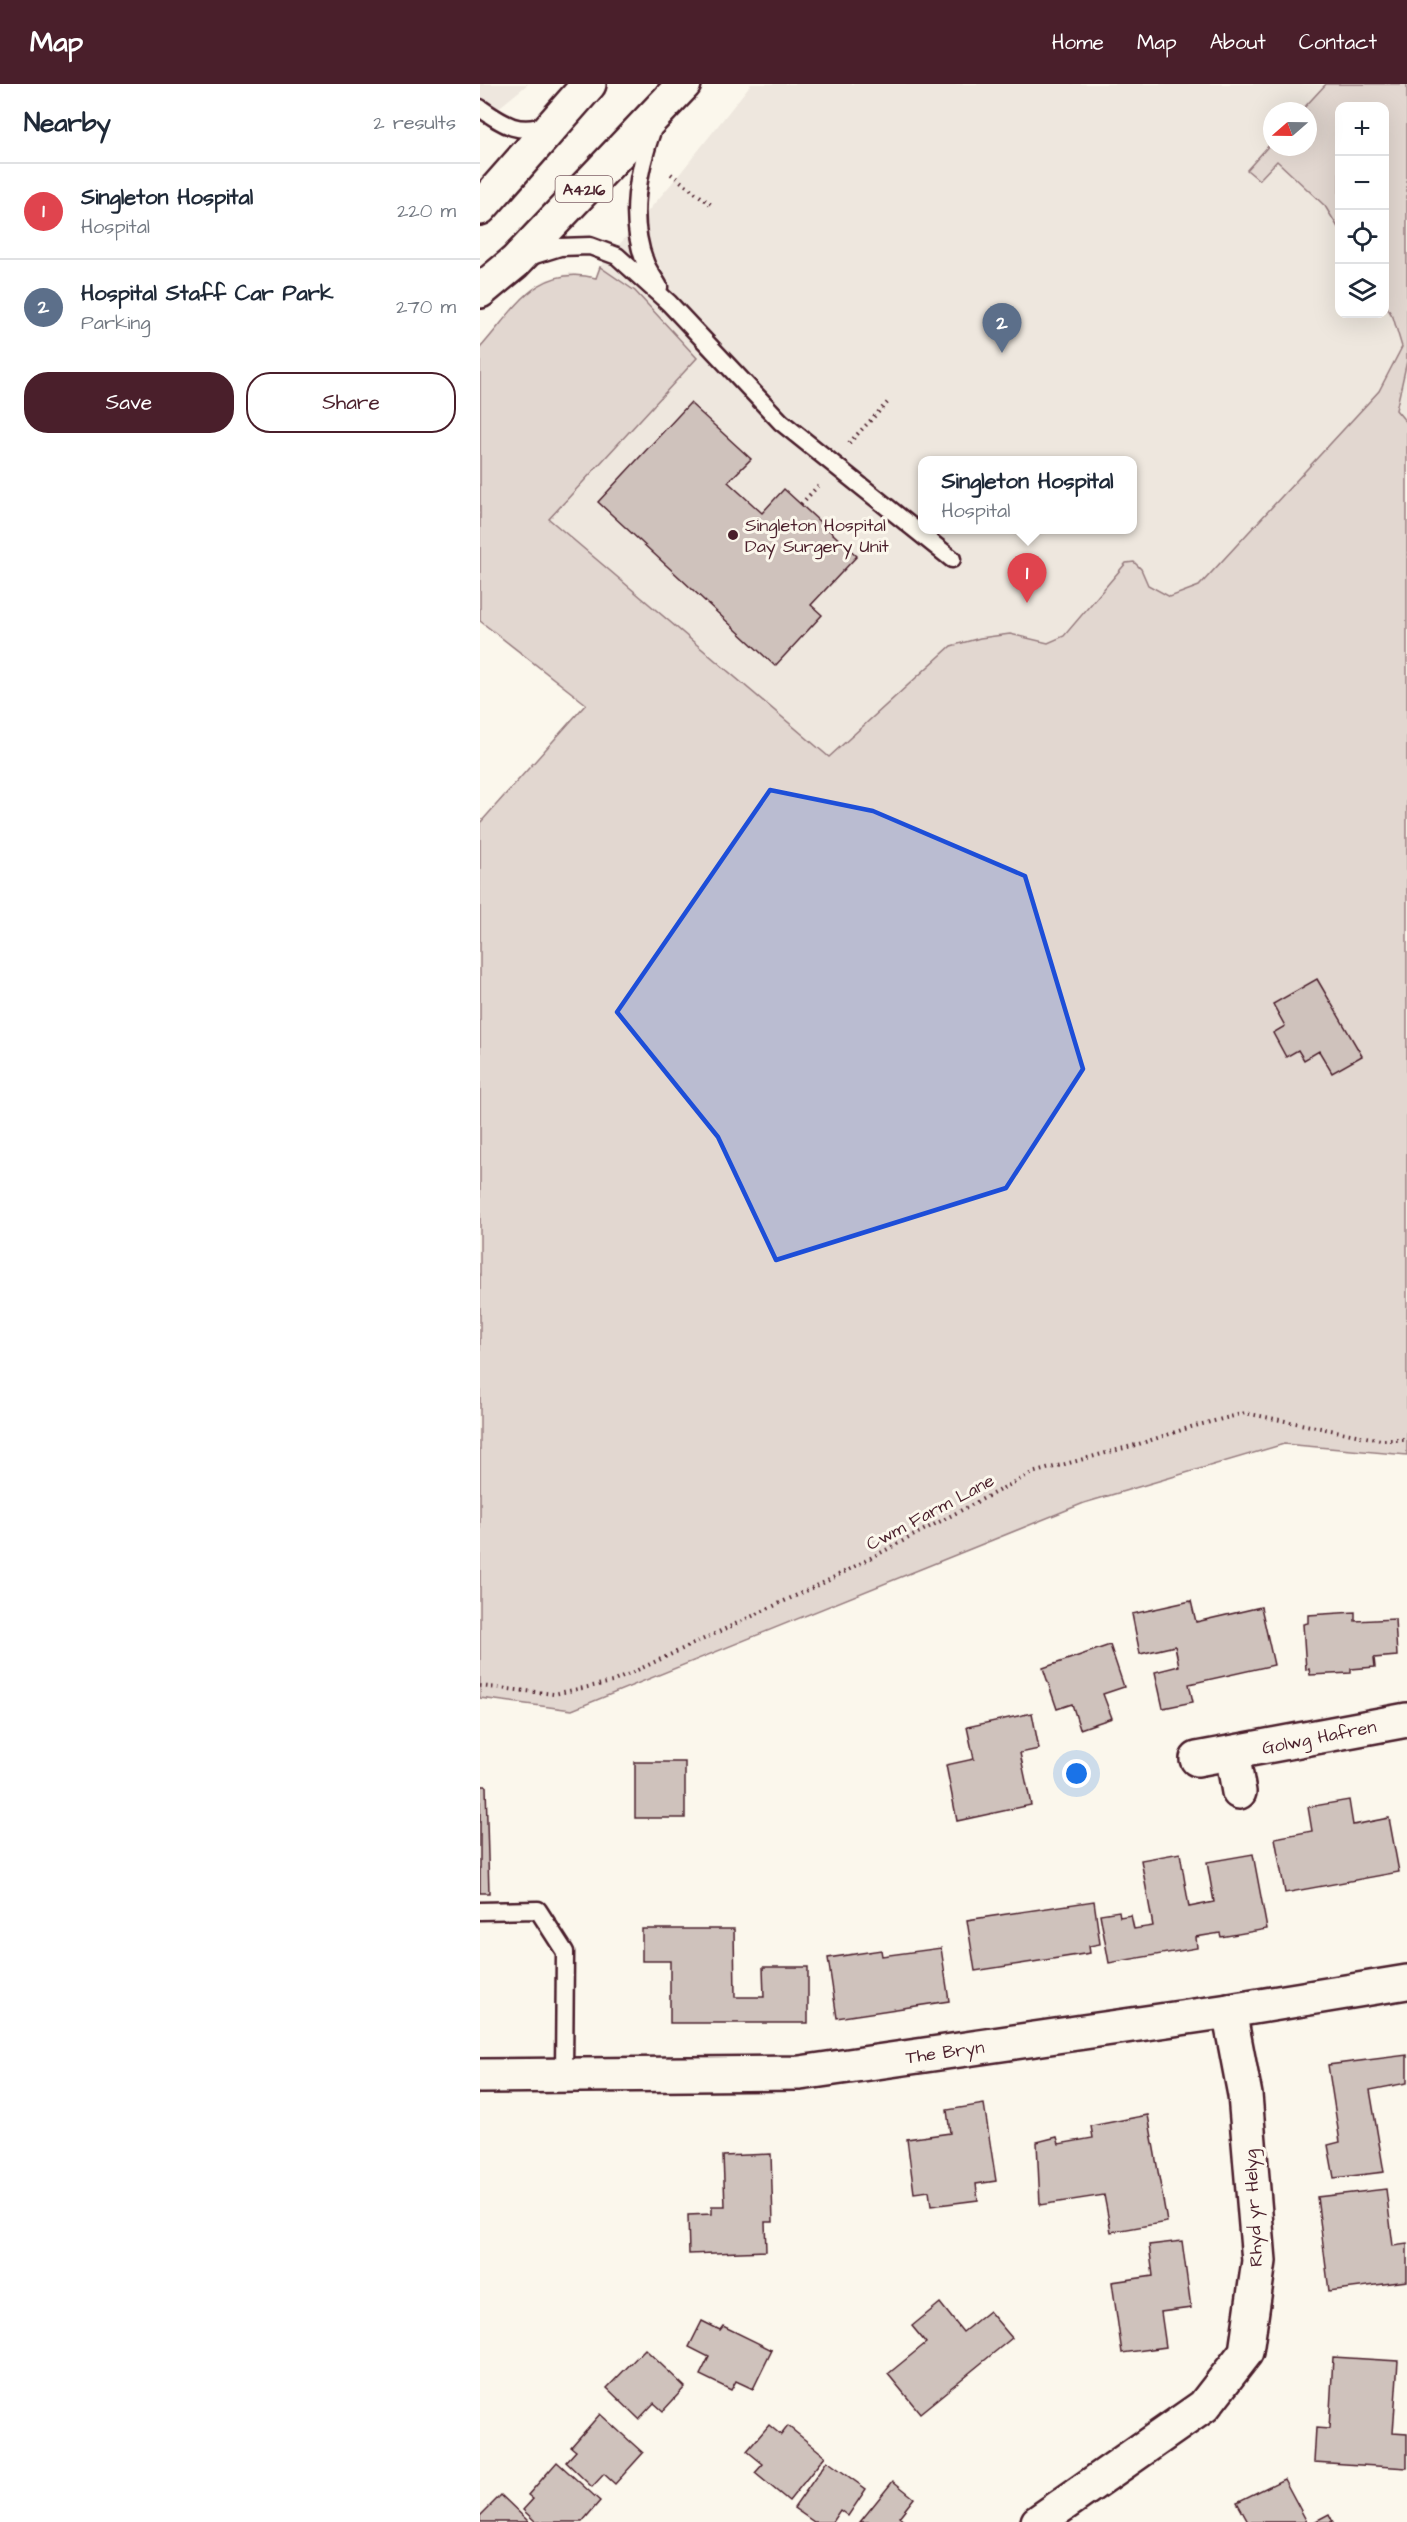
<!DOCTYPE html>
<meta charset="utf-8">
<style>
:root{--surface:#fff;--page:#f2f2f3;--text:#1f2937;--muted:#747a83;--line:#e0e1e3;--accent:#4a1f2b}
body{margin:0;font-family:"Architects Daughter",sans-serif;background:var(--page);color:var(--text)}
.controls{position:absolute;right:18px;top:18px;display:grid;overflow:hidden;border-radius:12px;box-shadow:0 6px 24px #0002}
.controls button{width:54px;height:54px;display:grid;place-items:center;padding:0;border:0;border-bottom:2px solid var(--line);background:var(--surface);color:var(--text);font:30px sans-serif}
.compass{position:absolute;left:783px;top:18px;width:54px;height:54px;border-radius:50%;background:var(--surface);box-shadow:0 6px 24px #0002;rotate:250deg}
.you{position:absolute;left:597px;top:1690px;width:21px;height:21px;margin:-15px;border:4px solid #fff;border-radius:50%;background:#1a73e8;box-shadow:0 0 0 9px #1a73e833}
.badge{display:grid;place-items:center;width:39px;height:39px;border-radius:50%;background:var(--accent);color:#fff;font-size:20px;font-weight:700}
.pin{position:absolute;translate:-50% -50px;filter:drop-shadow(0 2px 3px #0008)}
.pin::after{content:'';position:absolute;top:32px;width:21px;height:18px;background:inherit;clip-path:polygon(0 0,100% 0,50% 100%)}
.popup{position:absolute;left:438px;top:372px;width:219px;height:78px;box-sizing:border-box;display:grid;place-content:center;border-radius:12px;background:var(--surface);filter:drop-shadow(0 2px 4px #0005);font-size:20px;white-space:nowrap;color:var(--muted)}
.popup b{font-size:22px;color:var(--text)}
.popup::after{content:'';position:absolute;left:50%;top:100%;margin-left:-12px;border:12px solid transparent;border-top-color:var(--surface)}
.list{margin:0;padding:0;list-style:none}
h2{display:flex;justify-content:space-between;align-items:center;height:78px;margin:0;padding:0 24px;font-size:26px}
h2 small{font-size:20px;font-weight:400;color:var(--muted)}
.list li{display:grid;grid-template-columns:39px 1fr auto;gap:18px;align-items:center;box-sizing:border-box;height:96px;padding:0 24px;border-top:2px solid var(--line)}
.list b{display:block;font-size:22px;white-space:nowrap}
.list p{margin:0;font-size:20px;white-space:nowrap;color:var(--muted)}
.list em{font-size:20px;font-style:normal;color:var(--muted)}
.actions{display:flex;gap:12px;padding:18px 24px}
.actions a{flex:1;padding:14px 0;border:2px solid var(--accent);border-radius:24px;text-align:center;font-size:21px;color:var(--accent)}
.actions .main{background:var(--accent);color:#fff}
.icon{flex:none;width:33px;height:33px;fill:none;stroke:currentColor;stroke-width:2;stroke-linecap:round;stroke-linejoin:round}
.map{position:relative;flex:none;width:927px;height:2438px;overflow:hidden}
header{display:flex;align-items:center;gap:36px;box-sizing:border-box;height:84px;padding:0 30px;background:var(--accent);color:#fff}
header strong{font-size:28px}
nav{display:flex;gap:33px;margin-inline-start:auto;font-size:21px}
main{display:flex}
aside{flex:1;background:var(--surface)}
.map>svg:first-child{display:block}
</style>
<header>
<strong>Map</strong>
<nav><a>Home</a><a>Map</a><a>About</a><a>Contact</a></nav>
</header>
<main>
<aside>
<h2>Nearby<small>2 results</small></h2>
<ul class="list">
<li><span class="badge" style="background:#e0444e">1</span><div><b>Singleton Hospital</b><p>Hospital</p></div><em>220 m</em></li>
<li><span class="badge" style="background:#5c6f8a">2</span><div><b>Hospital Staff Car Park</b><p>Parking</p></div><em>270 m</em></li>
</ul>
<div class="actions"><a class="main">Save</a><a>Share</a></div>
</aside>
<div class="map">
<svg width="927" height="2438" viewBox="0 0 927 2438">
<rect width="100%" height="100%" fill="#fbf7ec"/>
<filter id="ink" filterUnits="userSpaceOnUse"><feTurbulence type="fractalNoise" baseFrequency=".0167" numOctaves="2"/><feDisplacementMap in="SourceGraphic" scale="12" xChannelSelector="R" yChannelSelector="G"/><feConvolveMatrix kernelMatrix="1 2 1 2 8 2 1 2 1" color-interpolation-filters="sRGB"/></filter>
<g filter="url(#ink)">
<g fill="#eee7de" fill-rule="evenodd">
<path d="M0,0H48L0,39Z"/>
<path d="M271,0H927V604L641,1068L0,376V264L53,205L65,196L90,189L116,194L120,183L198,92ZM860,22H904V230H860ZM792,27H828V63H792ZM442,376H652V446H442Z"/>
</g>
<path fill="#e2d7d0" stroke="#967b7e" stroke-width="1.5" d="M846,0H927V277L916,326L927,339V1371L804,1360L604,1419L92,1626L0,1614V739L106,620L0,537V264C35,225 57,179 116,194L120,183L155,207L217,274L69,435L349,673L471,562L500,554L530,550L568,559L584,552L646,479L654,478L661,485L668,501L690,513L719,502L899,307L922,263L913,233L905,220L904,22H860L859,145L845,122L797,77L779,96L767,86L792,58V63H828V27H821Z"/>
<g fill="#cfc2bc" stroke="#4a1f2b" stroke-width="1.5">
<path d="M210,319L271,375L248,398L282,429L304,405L377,472L331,521L342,531L295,582L118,418Z"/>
<path d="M837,895L882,972L852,989L839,967L824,976L818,966L806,973L793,949L805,942L793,920Z"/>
<path d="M711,1517L716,1538L781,1523L794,1581L709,1600L713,1618L683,1624L675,1588L699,1582L695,1562L660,1570L652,1530Z"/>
<path d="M875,1528V1537L915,1535L917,1572L894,1574L895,1583L871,1585V1589L830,1591L829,1585L826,1586L823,1540L828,1539V1531Z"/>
<path d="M630,1561L644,1603L623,1610L632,1634L600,1645L592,1620L577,1625L563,1584Z"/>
<path d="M552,1629L559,1665L540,1669L551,1721L477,1737L466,1681L494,1675L487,1643Z"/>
<rect x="155" y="1678" width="50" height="56"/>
<path d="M0,1702H6L9,1809H0Z"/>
<path d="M869,1716L873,1741L909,1734L919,1788L805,1809L795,1754L832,1747L828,1723Z"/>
<path d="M700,1769L709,1823L734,1818L727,1778L773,1770L787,1845L741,1853L740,1849L716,1853L717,1864L629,1879L620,1830L639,1827L640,1833L651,1831L654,1845L673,1842L661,1776Z"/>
<path d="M614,1817L620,1860L609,1862L610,1869L495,1887L487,1836Z"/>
<path d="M162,1845H254L255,1913H284L283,1883H328V1939H190V1877H162Z"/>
<path d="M461,1864L469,1917L357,1934L348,1874L401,1866L402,1872Z"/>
<path d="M927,1971V1999L890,2006L904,2088L854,2094L848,2061L860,2058L848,1981Z"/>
<path d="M504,2020L516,2097L496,2100L498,2116L451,2122L449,2107L434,2109L427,2055L470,2049L467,2026Z"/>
<path d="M668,2031L687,2138L631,2148L624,2111L560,2121L557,2058L577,2053L579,2060L613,2054L611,2042Z"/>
<path d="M291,2070L293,2138H285L286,2167L209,2170L208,2131L232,2130V2122H245L243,2072Z"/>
<path d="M906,2105L913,2162L927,2160V2197L849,2207L837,2113Z"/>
<path d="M702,2157L711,2224L681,2228L686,2263L642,2269L632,2198L673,2192L669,2161Z"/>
<path d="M460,2219L483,2248L509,2227L532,2254L440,2329L408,2290L446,2259L432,2242Z"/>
<path d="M222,2237L240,2246L243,2242L292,2266L273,2305L256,2297L251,2306L220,2291L229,2273L209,2263Z"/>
<path d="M165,2265L205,2303L183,2327L174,2319L159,2335L127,2304Z"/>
<path d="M853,2273L918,2277L913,2349L927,2350V2384L834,2378L836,2344L849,2345Z"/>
<path d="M120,2330L163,2369L135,2400L124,2390L112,2403L86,2378L96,2367L91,2363Z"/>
<path d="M289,2341L301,2351L308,2342L345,2372L309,2417L275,2389L283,2380L267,2367Z"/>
<path d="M347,2377L386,2405L368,2432L360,2426L352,2438H334L314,2424Z"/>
<path d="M77,2378L120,2417L102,2438H56L43,2426L53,2415L48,2411Z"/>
<path d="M804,2395L827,2438H768L757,2418Z"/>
<path d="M413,2397L434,2414L419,2433L425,2438H380Z"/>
<path d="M21,2411L49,2438H0V2432Z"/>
<path d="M849,2430L853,2438H834Z"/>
</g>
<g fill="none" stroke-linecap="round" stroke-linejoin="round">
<g stroke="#4a1f2b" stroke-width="21">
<g id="service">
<path d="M0,24C23,40 39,52 68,40"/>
<path d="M173,44C158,86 148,134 165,178C168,187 175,195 179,203"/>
<path d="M48,173L80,163L110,162L137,172L189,219L301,338L472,475"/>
<path d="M0,1827L58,1826L85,1868L84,1990"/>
</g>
</g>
<g stroke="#4a1f2b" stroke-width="38">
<g id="minor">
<path d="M752,1669L759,1708"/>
<path d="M717,1675L927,1636"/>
<path d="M0,1992L320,1989L749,1927L927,1898"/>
<path d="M558,2438L724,2322L766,2268L779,2177L765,2011L749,1927"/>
</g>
</g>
<g stroke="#4a1f2b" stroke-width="38">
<g id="primary">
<path d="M0,124L109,0"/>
<path d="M0,207L35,178L204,0"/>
</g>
</g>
<g stroke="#4a1f2b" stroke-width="4" stroke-dasharray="1.5 4.5" stroke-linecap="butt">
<path d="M191,90L233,122"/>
<path d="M369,359L408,318"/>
<path d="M321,420L338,402"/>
<path d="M0,1602L74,1610L132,1598L347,1497L552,1389L659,1360L711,1343L765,1329L901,1356H927"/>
</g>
<use href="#service" stroke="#fbf7ec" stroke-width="16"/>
<use href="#minor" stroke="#fbf7ec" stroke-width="33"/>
<use href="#primary" stroke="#fbf7ec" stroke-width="33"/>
</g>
</g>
<path fill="#1d4ed8" fill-opacity="0.2" stroke="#1d4ed8" stroke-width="4.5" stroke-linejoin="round" d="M290,706L393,727L545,792L603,985L526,1104L296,1176L238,1053L137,928Z"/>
<circle fill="#4a1f2b" stroke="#fbf7ec" stroke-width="2" cx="253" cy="451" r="6"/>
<g text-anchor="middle" stroke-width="6" stroke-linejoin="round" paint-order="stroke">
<rect fill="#fbf7ec" stroke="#7f6065" stroke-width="1.5" x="75.5" y="92" width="57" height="26" rx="4.5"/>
<g font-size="16" font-weight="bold" fill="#4a1f2b">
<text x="104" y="111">A4216</text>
</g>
<g font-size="18" fill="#4a1f2b" stroke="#fbf7ec" text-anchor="start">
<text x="265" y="447">Singleton Hospital<tspan x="265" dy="21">Day Surgery Unit</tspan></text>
</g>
<g font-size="18" fill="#4a1f2b" stroke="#fbf7ec">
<text transform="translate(450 1428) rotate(-28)" y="6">Cwm Farm Lane</text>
<text transform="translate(839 1653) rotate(-11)" y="6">Golwg Hafren</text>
<text transform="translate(465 1968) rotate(-8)" y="6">The Bryn</text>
<text transform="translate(773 2124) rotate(-93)" y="6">Rhyd yr Helyg</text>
</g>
</g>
</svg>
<div class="controls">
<button>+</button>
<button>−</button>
<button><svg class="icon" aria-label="locate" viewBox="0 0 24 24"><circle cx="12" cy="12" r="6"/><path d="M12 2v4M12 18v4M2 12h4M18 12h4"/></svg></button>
<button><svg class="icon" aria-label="layers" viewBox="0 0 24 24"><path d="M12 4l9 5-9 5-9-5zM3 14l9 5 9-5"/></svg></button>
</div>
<svg class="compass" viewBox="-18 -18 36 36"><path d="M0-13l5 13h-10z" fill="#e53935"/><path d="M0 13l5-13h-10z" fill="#747a83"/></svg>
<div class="you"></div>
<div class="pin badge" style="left:547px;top:519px;background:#e0444e">1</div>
<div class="popup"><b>Singleton Hospital</b>Hospital</div>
<div class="pin badge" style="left:522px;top:269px;background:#5c6f8a">2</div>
</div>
</main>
